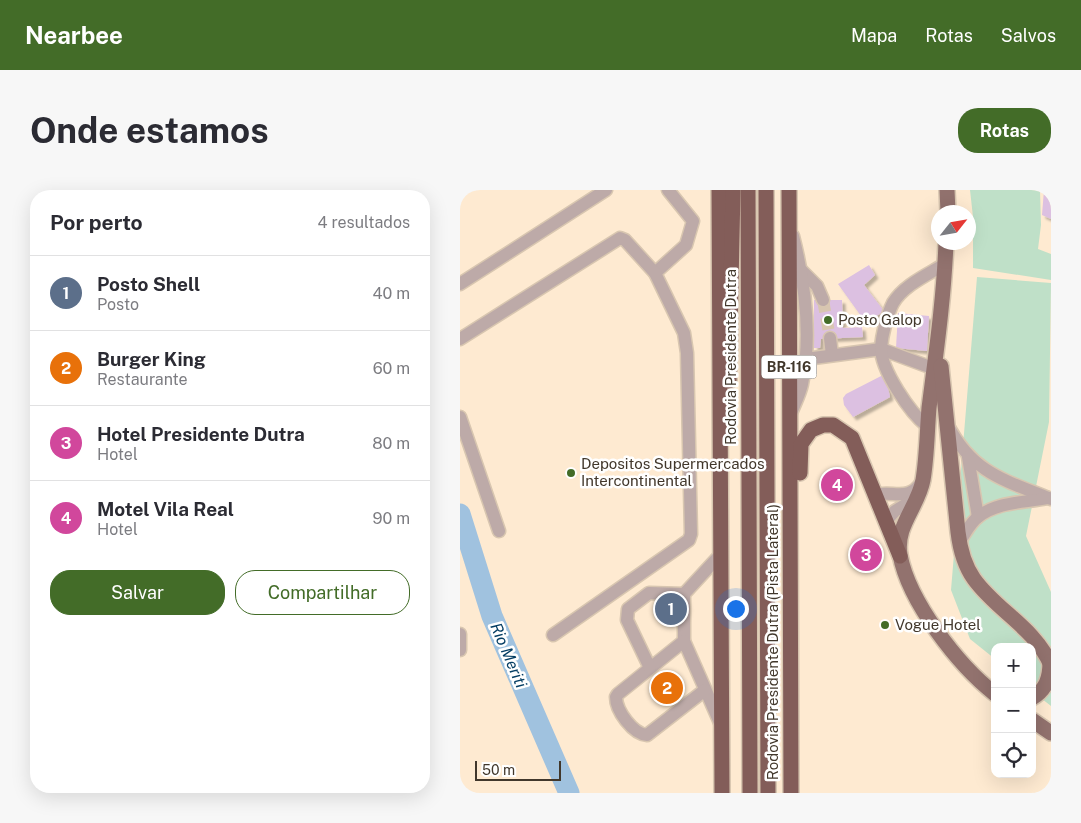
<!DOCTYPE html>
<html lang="pt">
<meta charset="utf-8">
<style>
:root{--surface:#fff;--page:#f7f7f7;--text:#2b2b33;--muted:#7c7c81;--line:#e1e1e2;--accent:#436c28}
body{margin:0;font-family:"Public Sans",sans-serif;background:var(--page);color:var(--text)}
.controls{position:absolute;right:15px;bottom:15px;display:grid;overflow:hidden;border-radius:10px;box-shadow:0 5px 20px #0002}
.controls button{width:45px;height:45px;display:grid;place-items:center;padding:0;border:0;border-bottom:1px solid var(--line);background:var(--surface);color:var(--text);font:25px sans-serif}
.compass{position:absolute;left:471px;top:15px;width:45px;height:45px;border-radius:50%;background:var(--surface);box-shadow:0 5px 20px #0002;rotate:59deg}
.scale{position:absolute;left:15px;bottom:12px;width:86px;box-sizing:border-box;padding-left:5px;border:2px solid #41372b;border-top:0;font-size:14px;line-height:18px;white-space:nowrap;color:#41372b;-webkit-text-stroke:4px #fff;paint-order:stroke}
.you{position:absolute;left:275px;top:418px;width:18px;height:18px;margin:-12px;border:4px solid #fff;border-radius:50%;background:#1a73e8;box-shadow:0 0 0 8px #1a73e833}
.badge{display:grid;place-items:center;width:32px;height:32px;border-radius:50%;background:var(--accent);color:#fff;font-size:16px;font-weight:700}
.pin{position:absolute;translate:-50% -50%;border:2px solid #fff;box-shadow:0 1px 5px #0006}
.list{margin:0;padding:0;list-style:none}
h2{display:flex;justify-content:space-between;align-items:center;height:65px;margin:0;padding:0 20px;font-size:21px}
h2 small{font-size:16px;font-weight:400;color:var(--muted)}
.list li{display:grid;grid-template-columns:32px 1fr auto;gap:15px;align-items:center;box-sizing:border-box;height:75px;padding:0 20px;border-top:1px solid var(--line)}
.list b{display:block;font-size:19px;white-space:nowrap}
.list p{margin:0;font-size:16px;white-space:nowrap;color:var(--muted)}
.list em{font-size:16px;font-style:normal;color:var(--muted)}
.actions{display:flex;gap:10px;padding:15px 20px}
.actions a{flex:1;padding:11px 0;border:1px solid var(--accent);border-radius:20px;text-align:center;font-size:18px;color:var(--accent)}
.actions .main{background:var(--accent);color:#fff}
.icon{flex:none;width:28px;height:28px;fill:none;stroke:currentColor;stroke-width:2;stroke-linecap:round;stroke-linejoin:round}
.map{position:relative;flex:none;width:591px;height:603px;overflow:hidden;border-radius:20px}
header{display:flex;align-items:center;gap:30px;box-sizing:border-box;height:70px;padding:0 25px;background:var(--accent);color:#fff}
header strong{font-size:24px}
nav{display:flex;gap:28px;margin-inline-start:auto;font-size:18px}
.intro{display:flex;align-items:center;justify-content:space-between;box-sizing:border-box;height:120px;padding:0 30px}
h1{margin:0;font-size:35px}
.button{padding:12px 22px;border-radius:20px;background:var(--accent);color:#fff;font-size:18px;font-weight:700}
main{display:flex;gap:30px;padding:0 30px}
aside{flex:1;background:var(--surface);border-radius:20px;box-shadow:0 5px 20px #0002}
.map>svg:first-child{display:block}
</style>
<header>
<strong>Nearbee</strong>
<nav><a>Mapa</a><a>Rotas</a><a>Salvos</a></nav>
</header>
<div class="intro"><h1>Onde estamos</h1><a class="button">Rotas</a></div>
<main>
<aside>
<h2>Por perto<small>4 resultados</small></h2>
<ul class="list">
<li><span class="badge" style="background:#5c6f8a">1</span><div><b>Posto Shell</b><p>Posto</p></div><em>40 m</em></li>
<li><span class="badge" style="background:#e8710a">2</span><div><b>Burger King</b><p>Restaurante</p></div><em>60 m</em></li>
<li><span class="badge" style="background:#d1479c">3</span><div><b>Hotel Presidente Dutra</b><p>Hotel</p></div><em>80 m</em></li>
<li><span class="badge" style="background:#d1479c">4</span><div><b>Motel Vila Real</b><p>Hotel</p></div><em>90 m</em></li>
</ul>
<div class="actions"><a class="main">Salvar</a><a>Compartilhar</a></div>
</aside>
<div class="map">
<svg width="591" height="603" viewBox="0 0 591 603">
<defs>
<filter id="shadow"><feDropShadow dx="3.5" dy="3.5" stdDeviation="1" flood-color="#0004"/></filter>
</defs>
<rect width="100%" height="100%" fill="#feead1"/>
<g fill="#bfe0c8">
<path d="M510,0H580L581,35L578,59L591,64V90L513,78V27Z"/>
<path d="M517,87L591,93L589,232L566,346L591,402V516L572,501V457H535V469L510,449L491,400Z"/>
</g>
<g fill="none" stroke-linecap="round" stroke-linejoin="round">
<path stroke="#a0c2df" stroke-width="21" d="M0,324L32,426L109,603"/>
</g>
<g fill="#dcc0e1" filter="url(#shadow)">
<path d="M584,0H591V29L582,25Z"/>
<path d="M409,75L415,85L404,95L424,121L406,133L378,94Z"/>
<path d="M354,110H382L383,138L402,137L403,147L361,149L360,158H354Z"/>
<path d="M438,123L469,126L467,161L436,158Z"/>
<path d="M425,184L430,207L393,227L384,215L383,208L386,204Z"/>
</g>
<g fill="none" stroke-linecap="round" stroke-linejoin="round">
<path stroke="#d8c6b0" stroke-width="12" stroke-dasharray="12 6" stroke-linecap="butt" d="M363,110L370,148"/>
<g stroke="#d8c6b0" stroke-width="15">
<g id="minor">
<path d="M342,81L357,96L363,110"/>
<path d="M195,83L226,55L233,31L208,0"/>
<path d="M0,94L146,0"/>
<path d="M370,148L372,165"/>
<path d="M0,149L160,48L165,50L195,83L224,143L227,163L231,344L229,350L93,445"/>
<path d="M346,169L421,159L475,179"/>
<path d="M331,223C335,213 340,204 342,194C352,146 345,93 333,46"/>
<path d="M0,227L39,341"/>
<path d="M467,236C450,223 421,180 421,158C422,144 427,125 433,113C444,95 467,85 485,74"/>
<path d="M488,236C513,283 544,290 591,309"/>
<path d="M508,267L518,327"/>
<path d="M414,305C433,300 448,312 461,293"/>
<path d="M425,332L435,321L456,308"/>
<path d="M499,352C505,344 510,333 518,327C538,311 565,313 588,308"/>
<path d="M261,364L224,404V451L261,535"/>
<path d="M0,444V460"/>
<path d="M224,451L158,504L156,507C156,521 173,544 187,545L245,500"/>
<path d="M190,478L167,430L168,419L189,403L224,404"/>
</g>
</g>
<g stroke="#d8c6b0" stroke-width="18">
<g id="major">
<path d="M487,0L488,22"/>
<path d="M486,52C484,108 476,163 469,218C467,242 467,266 463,290C458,317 435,336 440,365C449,412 498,475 535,504"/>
<path d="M481,176L498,342C500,359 504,375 514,389C537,421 574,437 591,475"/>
<path d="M572,508C586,500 590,488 590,472"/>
<path d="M572,530L591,543"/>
</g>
</g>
<g stroke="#d8c6b0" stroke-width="18">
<g id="highway">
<path d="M259,0L262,603"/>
<path d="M288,0L290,603"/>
<path d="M306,0L308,603"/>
<path d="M329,0L331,603"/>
<path d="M269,191L273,0"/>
<path d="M340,283L341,254L351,240L363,235H373L392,248L440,366"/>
</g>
</g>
<use href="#minor" stroke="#bdaaa8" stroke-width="12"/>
<use href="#major" stroke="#92726e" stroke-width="15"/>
<use href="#highway" stroke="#835d59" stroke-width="15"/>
</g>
<g fill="#436c28" stroke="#fff" stroke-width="2">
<circle cx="368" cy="130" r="5"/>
<circle cx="111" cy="283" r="5"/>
<circle cx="425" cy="435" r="5"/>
</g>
<g text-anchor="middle" stroke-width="5" stroke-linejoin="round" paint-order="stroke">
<rect fill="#fff" stroke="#7a736b" stroke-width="1" x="301.5" y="165.5" width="55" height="23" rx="4"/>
<g font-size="14" font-weight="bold" fill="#41372b">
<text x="329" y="182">BR-116</text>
</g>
<g font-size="15" fill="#41372b" stroke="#fff" text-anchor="start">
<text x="378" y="135">Posto Galop</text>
<text x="121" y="279">Depositos Supermercados<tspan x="121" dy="17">Intercontinental</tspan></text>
<text x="435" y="440">Vogue Hotel</text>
</g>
<g font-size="15" fill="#41372b" stroke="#fff">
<text transform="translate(271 167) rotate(-90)" y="5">Rodovia Presidente Dutra</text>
<text transform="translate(313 452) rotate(-90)" y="5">Rodovia Presidente Dutra (Pista Lateral)</text>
</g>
<g font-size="16" font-style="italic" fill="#053e64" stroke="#fff">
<text transform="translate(49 465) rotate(67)" y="6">Rio Meriti</text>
</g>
</g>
</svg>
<div class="controls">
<button>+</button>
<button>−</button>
<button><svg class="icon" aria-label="locate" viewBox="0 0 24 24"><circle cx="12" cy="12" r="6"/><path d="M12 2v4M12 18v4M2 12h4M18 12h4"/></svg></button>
</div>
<svg class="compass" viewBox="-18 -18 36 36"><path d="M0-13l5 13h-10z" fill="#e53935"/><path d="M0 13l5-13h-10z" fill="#7c7c81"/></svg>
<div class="scale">50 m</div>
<div class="you"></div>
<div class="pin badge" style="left:211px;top:419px;background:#5c6f8a">1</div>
<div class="pin badge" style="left:207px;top:498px;background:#e8710a">2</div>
<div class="pin badge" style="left:406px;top:365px;background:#d1479c">3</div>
<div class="pin badge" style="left:377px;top:295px;background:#d1479c">4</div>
</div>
</main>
